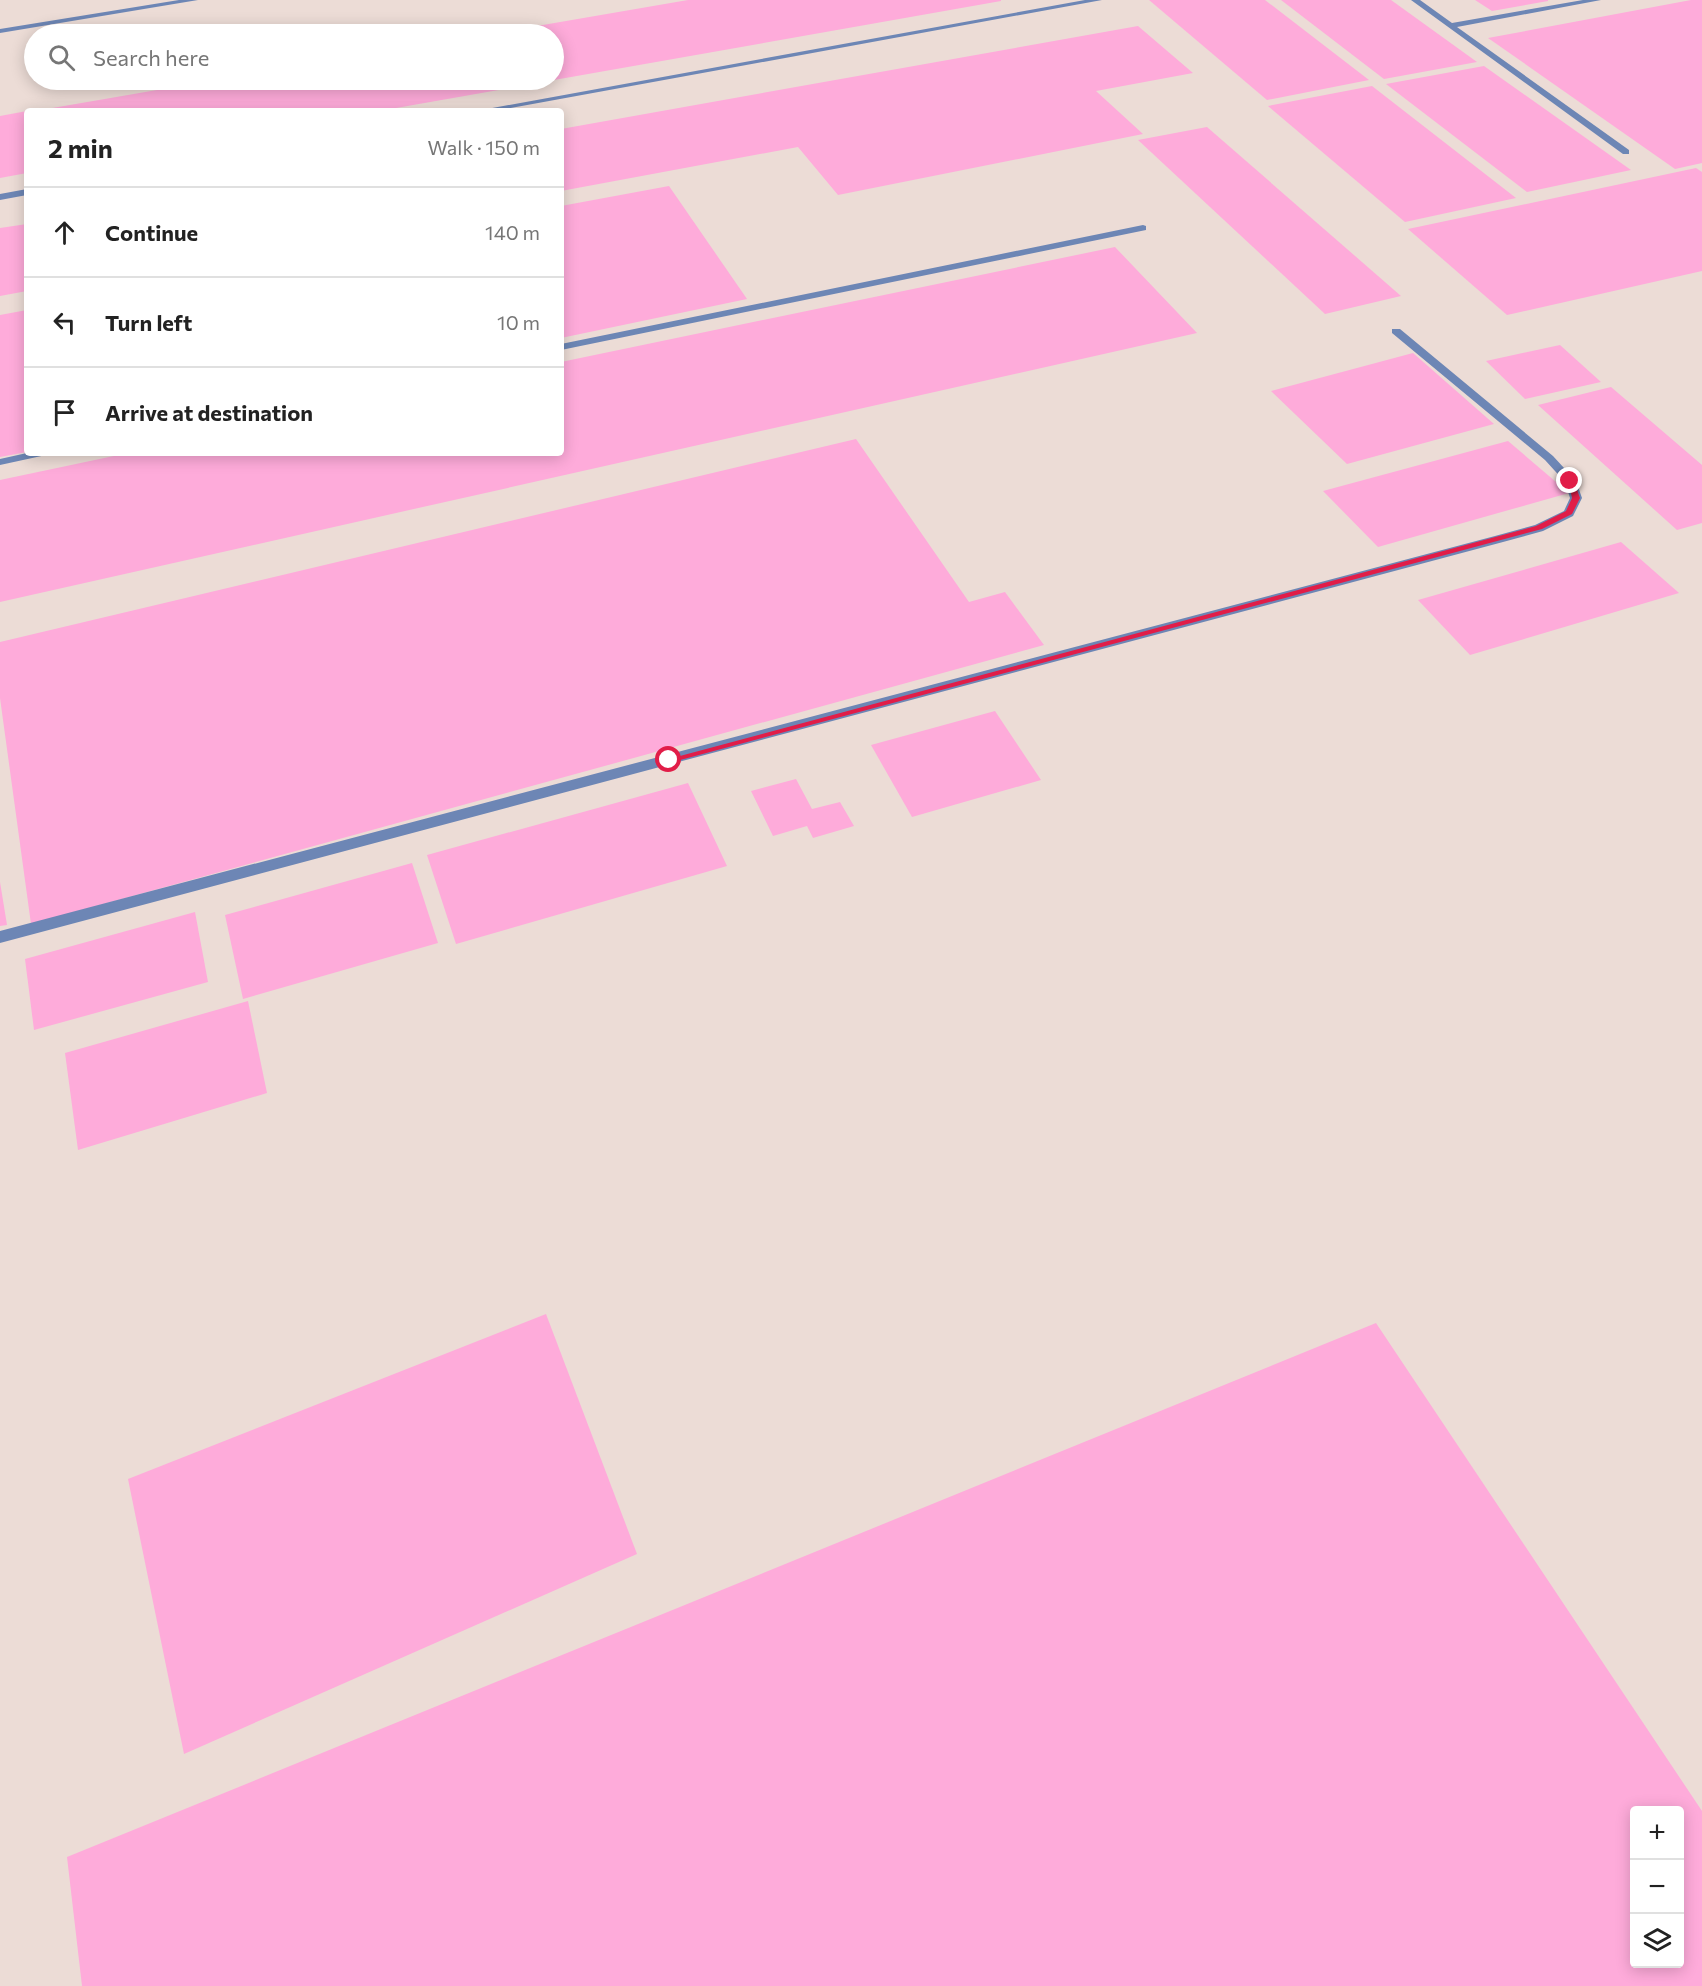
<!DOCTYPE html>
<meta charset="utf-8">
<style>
:root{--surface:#fff;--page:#f2f2f2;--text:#222;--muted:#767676;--line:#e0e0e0}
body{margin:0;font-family:Commissioner,sans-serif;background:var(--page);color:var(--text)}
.controls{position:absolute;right:18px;bottom:18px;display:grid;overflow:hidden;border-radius:6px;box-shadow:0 3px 15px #0003}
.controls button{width:54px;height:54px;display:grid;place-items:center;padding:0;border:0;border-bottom:2px solid var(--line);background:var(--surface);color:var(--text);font:30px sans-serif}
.stop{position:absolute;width:18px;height:18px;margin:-14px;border:4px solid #e11d48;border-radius:50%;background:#fff}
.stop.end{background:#e11d48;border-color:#fff;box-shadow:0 2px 6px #0008}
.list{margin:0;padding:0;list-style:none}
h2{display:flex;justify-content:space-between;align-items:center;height:78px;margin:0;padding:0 24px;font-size:26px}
h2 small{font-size:20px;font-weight:400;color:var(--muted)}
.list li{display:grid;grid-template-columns:39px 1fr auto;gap:18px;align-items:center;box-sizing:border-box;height:90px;padding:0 24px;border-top:2px solid var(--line)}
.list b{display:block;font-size:22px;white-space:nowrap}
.list em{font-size:20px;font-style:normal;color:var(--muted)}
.icon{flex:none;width:33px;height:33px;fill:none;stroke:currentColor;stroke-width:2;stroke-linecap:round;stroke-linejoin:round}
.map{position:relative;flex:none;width:1702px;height:1986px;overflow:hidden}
.search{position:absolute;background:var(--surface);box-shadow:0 3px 15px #0003;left:24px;top:24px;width:540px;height:66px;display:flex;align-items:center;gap:15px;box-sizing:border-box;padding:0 21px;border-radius:33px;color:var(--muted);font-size:22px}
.panel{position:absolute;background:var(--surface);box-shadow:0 3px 15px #0003;left:24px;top:108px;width:540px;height:348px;border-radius:6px}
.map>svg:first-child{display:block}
</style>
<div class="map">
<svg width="1702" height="1986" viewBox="0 0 1702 1986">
<rect width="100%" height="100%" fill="#ecdcd6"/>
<g fill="#feabda" fill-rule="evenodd">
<path d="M688,0H1001V1L554,80V34H491Z"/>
<path d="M1149,0H1265L1369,80L1267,100Z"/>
<path d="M1281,0H1391L1477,62L1384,79Z"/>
<path d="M1475,0H1548V1L1492,11Z"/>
<path d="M1691,0H1702V163L1675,169L1488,38Z"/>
<path d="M1138,26L1193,73L1096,91L1143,134L838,195L798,147L561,191V129Z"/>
<path d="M1484,66L1631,170L1527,192L1386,84Z"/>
<path d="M215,80H550V81L379,111H35Z"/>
<path d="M1372,86L1516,198L1405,222L1268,106Z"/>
<path d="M27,111V173L0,178V116Z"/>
<path d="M1207,127L1401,296L1325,314L1138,140Z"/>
<path d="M1696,168L1702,172V271L1507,315L1408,229Z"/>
<path d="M669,186L747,299L561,338V206Z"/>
<path d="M27,224V291L0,296V228Z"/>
<path d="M1115,247L1197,333L0,602V480L128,453H561V362Z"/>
<path d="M27,310V452L0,457V315Z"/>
<path d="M1560,345L1601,382L1525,399L1486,361Z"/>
<path d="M1413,353L1494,424L1347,464L1271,391Z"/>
<path d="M1611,387L1702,465V523L1677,530L1538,405Z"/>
<path d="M856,439L969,602L1005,592L1044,645L31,924L0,698V642Z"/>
<path d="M1508,441L1569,493L1378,547L1323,491Z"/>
<path d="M1621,542L1679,593L1470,655L1418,600Z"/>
<path d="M995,711L1041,780L912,817L871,745Z"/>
<path d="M796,779L812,809L840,802L854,826L813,838L807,826L773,836L751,791Z"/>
<path d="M688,783L727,866L456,944L427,855Z"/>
<path d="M412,863L438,943L243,999L225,915Z"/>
<path d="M0,882L7,925L0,926Z"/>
<path d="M195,912L208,982L34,1030L25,959Z"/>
<path d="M248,1001L267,1093L78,1150L65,1053Z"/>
<path d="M546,1314L637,1554L184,1754L128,1479Z"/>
<path d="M1376,1323L1702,1811V1986H82L67,1857ZM1634,1810H1680V1964H1634Z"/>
</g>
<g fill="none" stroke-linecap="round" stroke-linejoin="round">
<g fill="#6d86b5" fill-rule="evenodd">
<path d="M179,0H198L0,33V29Z"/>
<path d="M1085,0H1102L495,111H476Z"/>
<path d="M1411,0H1420L1452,23L1583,0H1601L1457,27L1629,150V154H1623Z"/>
<path d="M27,189V195L0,200V194Z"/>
<path d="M1143,225L1146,226V230L561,350V344Z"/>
<path d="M1392,329H1400L1553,456L1576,481L1582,498L1573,516L1543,531L1503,542L0,943V931L1495,536L1535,525L1564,511L1570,498L1565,482L1545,460L1392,333Z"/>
<path d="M27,453H48L46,455L0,465V459Z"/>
</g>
</g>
<path fill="#e11d48" d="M1568,479L1574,481L1580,498L1572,514L1542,529L669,763L665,760L1536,526L1566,511L1572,498Z"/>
</svg>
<div class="controls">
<button>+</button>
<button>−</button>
<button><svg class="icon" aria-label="layers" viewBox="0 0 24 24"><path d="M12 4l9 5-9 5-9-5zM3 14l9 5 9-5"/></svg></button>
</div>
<div class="stop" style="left:669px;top:760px"></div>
<div class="stop end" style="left:1570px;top:481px"></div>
<div class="search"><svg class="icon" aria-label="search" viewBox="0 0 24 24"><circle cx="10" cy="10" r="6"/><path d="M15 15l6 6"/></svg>Search here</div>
<section class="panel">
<h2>2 min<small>Walk · 150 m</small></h2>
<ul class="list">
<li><svg class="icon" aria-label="ahead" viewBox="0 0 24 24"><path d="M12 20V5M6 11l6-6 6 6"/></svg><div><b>Continue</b></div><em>140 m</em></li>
<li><svg class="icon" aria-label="left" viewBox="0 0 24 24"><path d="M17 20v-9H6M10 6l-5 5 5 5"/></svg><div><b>Turn left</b></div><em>10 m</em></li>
<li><svg class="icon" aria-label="arrive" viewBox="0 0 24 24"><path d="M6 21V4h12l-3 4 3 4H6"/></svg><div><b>Arrive at destination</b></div></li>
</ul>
</section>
</div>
